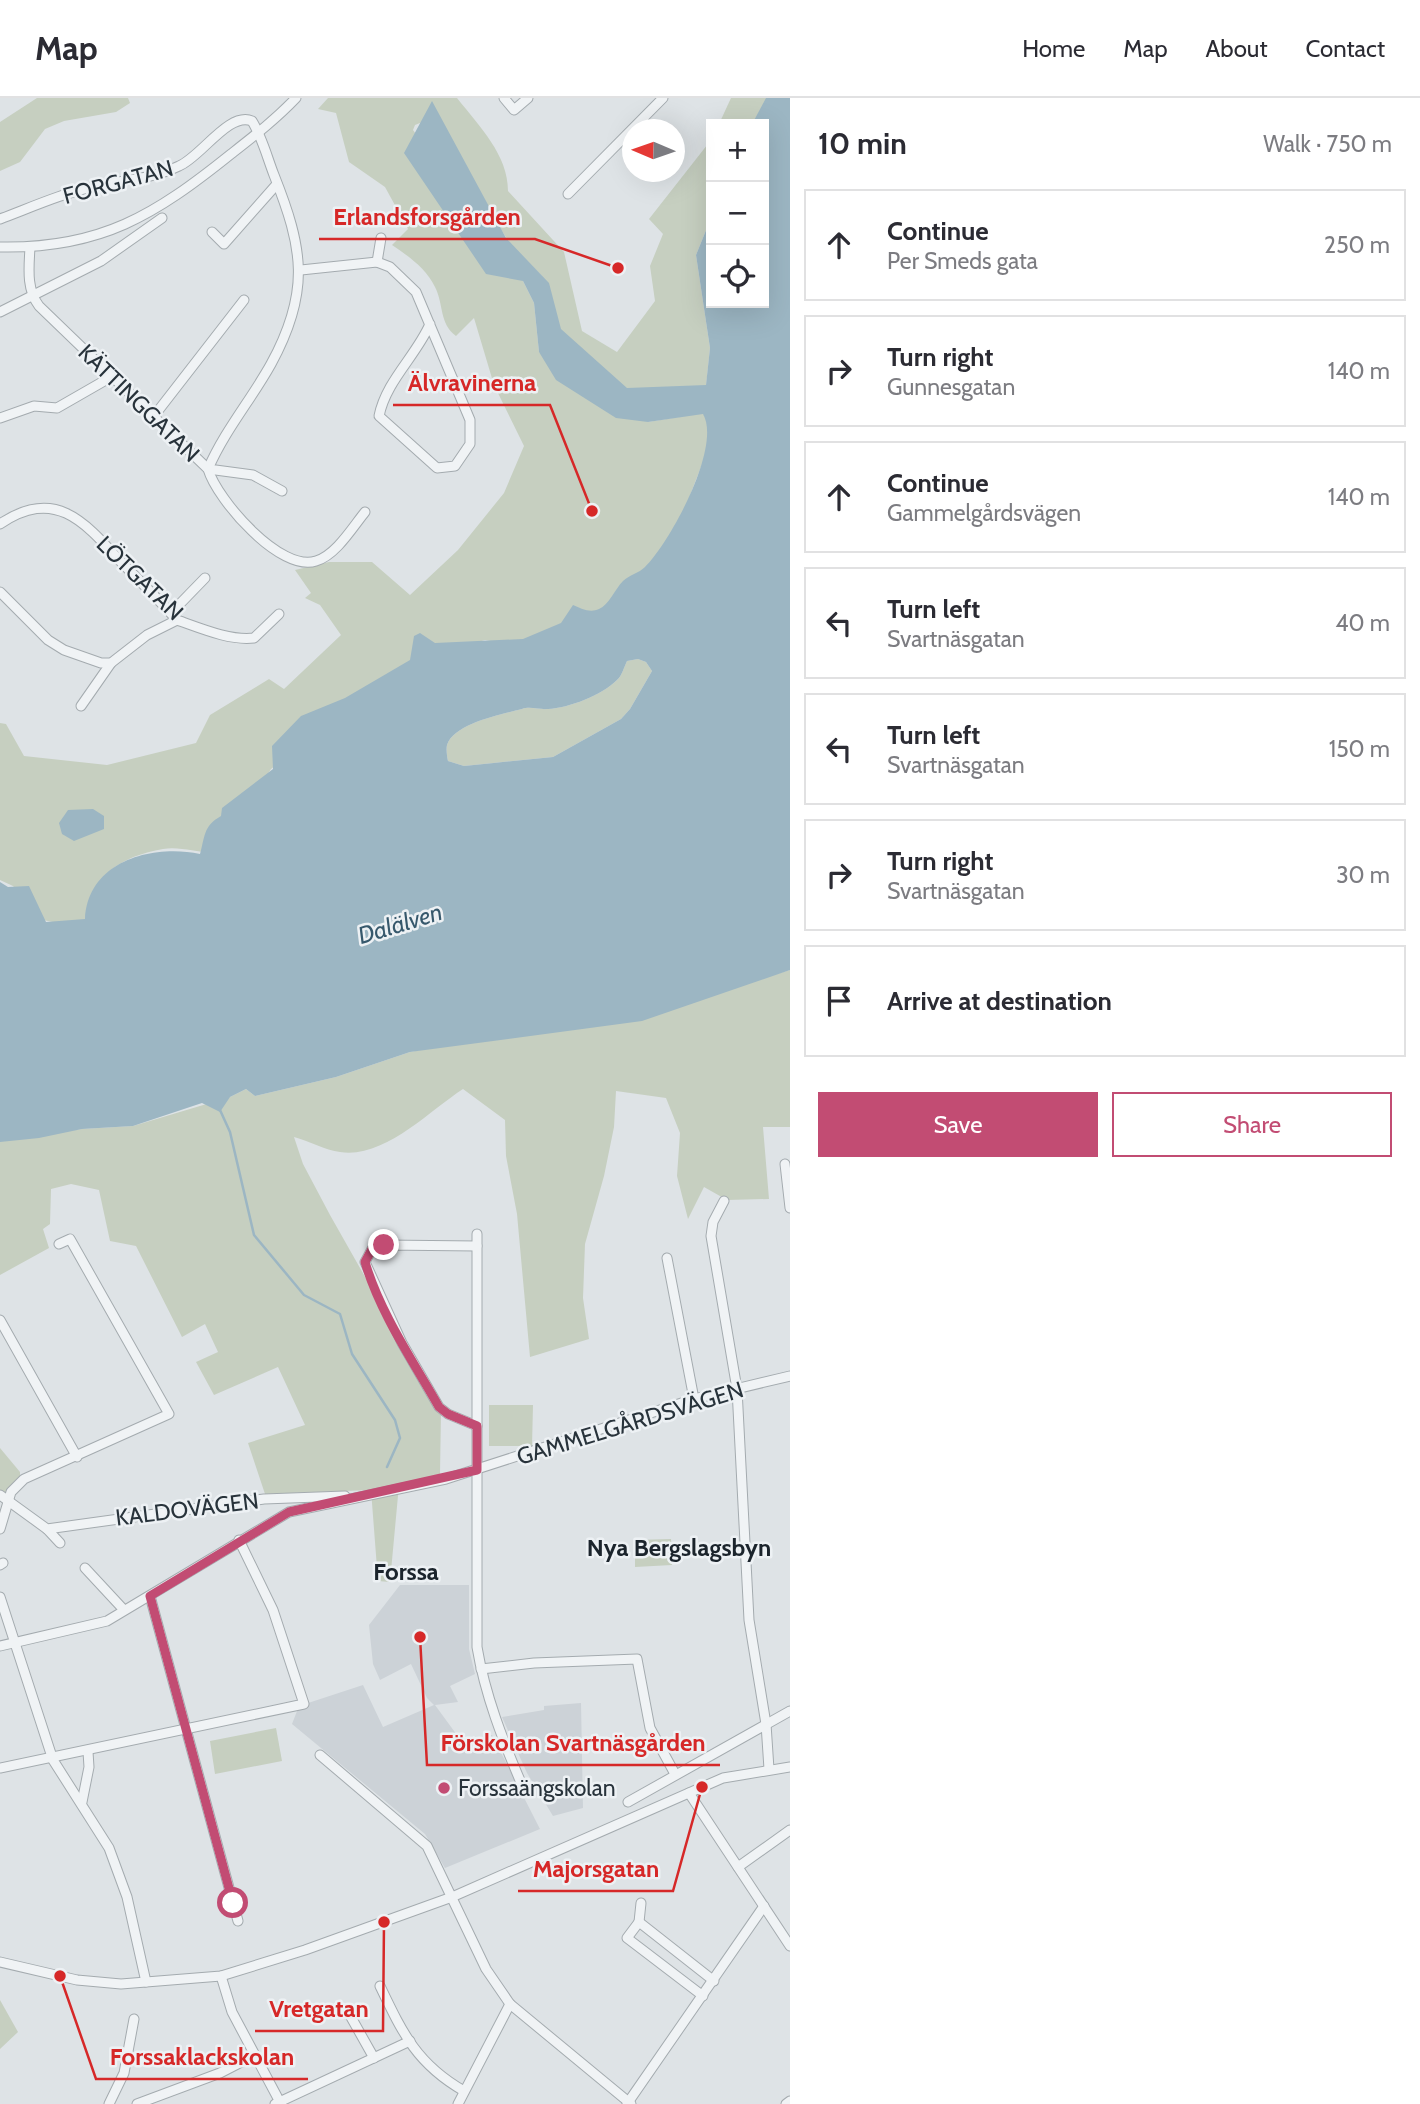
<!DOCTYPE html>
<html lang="en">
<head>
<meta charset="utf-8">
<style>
	:root { --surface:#fff; --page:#f7f7f7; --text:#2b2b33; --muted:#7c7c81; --line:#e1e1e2; --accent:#c24c73 }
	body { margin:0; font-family:Cabin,sans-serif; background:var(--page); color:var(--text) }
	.controls { position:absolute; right:21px; top:21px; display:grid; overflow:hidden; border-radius:0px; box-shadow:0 7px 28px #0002 }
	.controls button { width:63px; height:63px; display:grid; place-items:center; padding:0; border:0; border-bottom:2px solid var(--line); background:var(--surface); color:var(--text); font:35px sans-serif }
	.compass { position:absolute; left:622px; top:21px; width:63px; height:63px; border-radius:50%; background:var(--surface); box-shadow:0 7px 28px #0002; rotate:272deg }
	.stop { position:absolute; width:21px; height:21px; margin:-16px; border:5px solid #c24c73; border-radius:50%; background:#fff }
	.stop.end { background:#c24c73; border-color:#fff; box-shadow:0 2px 7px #0008 }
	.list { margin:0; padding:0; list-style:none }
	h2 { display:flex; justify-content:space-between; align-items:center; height:91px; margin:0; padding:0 28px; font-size:30px }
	h2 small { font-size:23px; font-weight:400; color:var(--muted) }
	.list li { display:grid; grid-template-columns:46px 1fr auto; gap:21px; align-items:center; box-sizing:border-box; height:112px; margin:0 14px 14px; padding:0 14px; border:2px solid var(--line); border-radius:0px }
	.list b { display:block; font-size:26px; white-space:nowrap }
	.list p { margin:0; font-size:23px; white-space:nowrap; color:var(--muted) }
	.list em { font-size:23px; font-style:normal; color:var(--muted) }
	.actions { display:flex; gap:14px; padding:21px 28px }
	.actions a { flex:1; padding:16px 0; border:2px solid var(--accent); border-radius:0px; text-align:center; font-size:24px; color:var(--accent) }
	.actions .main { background:var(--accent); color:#fff }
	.icon { flex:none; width:38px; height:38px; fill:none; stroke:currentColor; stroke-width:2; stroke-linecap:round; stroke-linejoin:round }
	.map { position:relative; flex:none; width:790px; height:2006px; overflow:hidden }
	header { display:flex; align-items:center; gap:42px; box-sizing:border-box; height:98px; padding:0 35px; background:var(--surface); border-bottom:2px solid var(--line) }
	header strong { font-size:33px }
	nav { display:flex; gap:38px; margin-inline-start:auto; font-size:24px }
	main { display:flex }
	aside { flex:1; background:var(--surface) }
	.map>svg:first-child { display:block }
</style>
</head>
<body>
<header>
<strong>Map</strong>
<nav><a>Home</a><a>Map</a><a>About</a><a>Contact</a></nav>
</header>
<main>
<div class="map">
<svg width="790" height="2006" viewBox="0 0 790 2006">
	<rect width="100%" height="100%" fill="#dee3e6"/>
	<g fill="#ccd2d7">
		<path d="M400,1487H469V1551L475,1576L450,1588L458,1604L435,1607L465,1648L492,1637L540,1731L445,1770L425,1736L292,1626L299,1608L363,1587L383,1629L434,1607L427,1600L411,1566L380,1582L373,1566L369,1527Z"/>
		<path d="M581,1605L583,1710L553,1718L527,1675L502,1619L544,1612V1608Z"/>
	</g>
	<g fill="#c6cfc0">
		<path d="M37,0H128L130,5L116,14L64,23L45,31L20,64L0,73V24Z"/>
		<path d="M328,0H457C480,29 508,57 508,93L564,154L582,233L617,254L655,203L650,168L663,136L649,121L711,42V120L696,157L710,250L706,288L641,300L560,249L542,178L511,147L430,21L415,27L413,32L523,183L534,205L539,254L648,324L703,315L709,327L706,356L670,449L606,514L559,527L513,547L485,542L412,563L271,671L218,754C199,756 182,748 163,751C122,758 89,778 86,822L77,829L43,822L13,788L0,782V625L6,626L24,658L107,667L196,645L210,617L269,581L284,591L341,537L320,507L305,500L311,495L295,472L329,464H372L410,497L458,452L504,395L524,348L494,287L474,220L456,238C439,225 444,207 435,189C426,170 408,158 392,147L408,131L385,89L349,64L336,15L318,11Z"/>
		<path d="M731,0H767L752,26H719Z"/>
		<path d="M638,561L646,564L652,573L630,611L621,621L553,659L464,668L448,663C447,659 446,652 447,647C454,625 503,616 522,611C530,608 540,612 548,611C569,610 602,597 617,582C622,578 624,569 627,563Z"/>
		<path d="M790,872V1029H763L769,1101L727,1102L704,1089L688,1121L677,1078L680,1035L666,1000L616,993L614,1029L604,1078L585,1146L583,1200L589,1241L530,1259L517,1116L506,1058L505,1022L463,991C429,1013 384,1061 340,1054C325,1052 309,1043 294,1039L303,1066L330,1117L441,1313L440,1376L399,1387L390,1484L378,1483L371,1392L265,1396L248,1345L305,1327L278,1269L214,1297L196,1264L218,1254L205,1226L182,1239L136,1148L110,1143L99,1092L71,1086L51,1091L50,1126L43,1131L49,1150L0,1177V1042L82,1031L133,1028L230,999L246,991L255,998L336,979L410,954L728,891Z"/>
		<path d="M489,1307H533L532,1348H489Z"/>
		<path d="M0,1350L20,1374V1381L5,1395L0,1393Z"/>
		<path d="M671,1441L672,1467L635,1469V1442Z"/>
		<path d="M276,1630L282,1663L215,1676L210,1643Z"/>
		<path d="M0,1902L18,1934L0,1951Z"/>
	</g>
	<g fill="#9cb6c3" fill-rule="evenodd">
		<path d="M766,0H790V872L642,923L410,954L336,979L255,998L246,991L230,999L220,1014L202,1005L133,1028L82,1031L39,1040L0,1044V784L8,789L29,788L46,824L85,821C88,763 152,746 200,756C205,739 203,728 221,718L222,710L273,671L272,648L301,618L345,600L410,562L414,538L420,535L435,545L523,541L561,525L573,507C582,511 590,515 599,511C609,507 615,491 623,483C629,477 639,475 645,469C671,443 722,348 703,316L648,324L616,320L556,282L539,254L534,205L523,183L486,176L404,55L432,3L506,140L549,185L561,231L627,290L706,287L710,250L696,157L711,120V205H764V26H752ZM638,561L646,564L652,573L630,611L621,621L553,659L464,668L448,663C447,659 446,651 447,647C454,625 503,616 522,611C530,608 540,612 548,611C569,610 602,597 617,582C622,578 624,569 627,563Z"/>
		<path d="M93,711L104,718V731L74,743L62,736L59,725L68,712Z"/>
	</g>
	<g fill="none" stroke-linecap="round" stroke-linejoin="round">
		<path stroke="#9cb6c3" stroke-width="2.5" d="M220,1012L230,1034L254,1137L304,1197L340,1216L352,1256L395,1322L400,1340L387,1369"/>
		<g stroke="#a4abaf" stroke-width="11">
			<g id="minor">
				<path d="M504,0L514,12L528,0"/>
				<path d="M568,96L663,0"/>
				<path d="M0,121C32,109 63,95 96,88C125,82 152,81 179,68C201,59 229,13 252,23C262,39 267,59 274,77C303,150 311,193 271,266C251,302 225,332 208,371L253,377L282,393"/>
				<path d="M212,134L224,146L277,86"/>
				<path d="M0,149C101,151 155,117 231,56C254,38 276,21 296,0"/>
				<path d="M30,149C29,169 26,191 39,208L208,371C217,402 281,475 316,463C336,457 352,430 365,414"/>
				<path d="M377,164L381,140"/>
				<path d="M301,172L377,164L390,169L416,194L470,322V346L455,368L437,370L379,318C386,283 416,258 430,226"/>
				<path d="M0,214L101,163L162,120"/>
				<path d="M154,318L244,202"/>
				<path d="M0,320L34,308L57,310L111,279"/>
				<path d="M0,426C55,389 84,423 121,464C140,483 159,502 177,522C200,530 230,543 254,540L279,516"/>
				<path d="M0,494L48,542L64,552L101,565H111L147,537L177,522"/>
				<path d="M171,515L205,480"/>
				<path d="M81,608L111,565"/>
				<path d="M785,1066L790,1110"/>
				<path d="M724,1103L713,1124L711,1138L737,1291L749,1522L766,1626L769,1671"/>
				<path d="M477,1136V1549C485,1597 503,1643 522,1687"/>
				<path d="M667,1160L694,1301"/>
				<path d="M0,1222L77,1359"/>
				<path d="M477,1328L448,1316L439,1309L402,1245L365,1164L372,1151L384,1147L477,1148"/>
				<path d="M0,1397L47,1431L264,1401L345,1398"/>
				<path d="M0,1431L11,1394L24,1381L169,1316L70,1141L59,1146"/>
				<path d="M47,1431L60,1445"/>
				<path d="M0,1467L3,1465"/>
				<path d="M85,1470L124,1512"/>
				<path d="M150,1498L238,1823"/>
				<path d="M0,1499L53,1662L109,1750L127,1799L146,1884"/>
				<path d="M0,1548L107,1523L289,1414L446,1381L694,1301L790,1278"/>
				<path d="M481,1571L534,1565L637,1561L650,1630L675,1676"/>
				<path d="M320,1657L427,1748L486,1871L510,1906L631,2006"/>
				<path d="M0,1670L304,1606L273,1512L239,1442"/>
				<path d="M689,1695L790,1848"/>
				<path d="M82,1704L89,1669L88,1654"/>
				<path d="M628,1704L790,1613"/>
				<path d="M738,1769L790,1732"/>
				<path d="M639,1824L641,1805"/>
				<path d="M0,1864L77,1882L121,1886L221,1878L305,1852L452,1799L723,1680L790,1669"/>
				<path d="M221,1878L232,1914L281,2006"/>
				<path d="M380,1888C403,1936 417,1966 464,1993"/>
				<path d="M703,1898L627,1840L639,1824L714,1883"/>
				<path d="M347,1912L374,1960"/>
				<path d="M109,2006L124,1975L134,1921"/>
				<path d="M137,2006L220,1975L255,1957"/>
				<path d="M275,2006L410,1943"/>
				<path d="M458,2006L510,1906"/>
				<path d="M627,2006L764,1808"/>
				<path d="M786,2006L790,2003"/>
			</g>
		</g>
		<use href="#minor" stroke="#f0f3f5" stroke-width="9"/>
	</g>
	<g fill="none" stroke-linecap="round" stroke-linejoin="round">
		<path stroke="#c24c73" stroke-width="9" d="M233,1805L150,1498L289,1414L477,1372V1328L448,1316L439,1309C413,1263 380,1215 365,1164L372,1151L384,1147"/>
	</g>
	<circle fill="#c24c73" stroke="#edf1f4" stroke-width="2.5" cx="444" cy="1690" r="7"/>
	<g text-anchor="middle" stroke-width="5" stroke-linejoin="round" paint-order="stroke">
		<g font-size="23" fill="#28333b" stroke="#edf1f4">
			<text transform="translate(118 84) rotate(-15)" y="8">FORGATAN</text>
			<text transform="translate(139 305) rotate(44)" y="8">KÄTTINGGATAN</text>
			<text transform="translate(140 480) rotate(44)" y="8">LÖTGATAN</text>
			<text transform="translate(630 1325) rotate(-17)" y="8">GAMMELGÅRDSVÄGEN</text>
			<text transform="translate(187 1411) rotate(-7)" y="8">KALDOVÄGEN</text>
		</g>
		<g font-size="23" fill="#28333b" stroke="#edf1f4" text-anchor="start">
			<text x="458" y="1698">Forssaängskolan</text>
		</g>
		<g font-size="24" font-style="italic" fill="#36586c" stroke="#edf1f4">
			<text transform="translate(400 826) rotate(-17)" y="8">Dalälven</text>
		</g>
		<g font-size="24" font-weight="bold" fill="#1b242c" stroke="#edf1f4">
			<text x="679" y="1458">Nya Bergslagsbyn</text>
			<text x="406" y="1482">Forssa</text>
		</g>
	</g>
	<path fill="none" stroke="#d62828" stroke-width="2.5" d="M618 170L535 141H319M592 413L550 307H393M420 1539L427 1667H720M702 1689L673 1793H518M384 1824L383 1933H255M60 1878L96 1981H308"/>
	<g fill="#d62828" stroke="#edf1f4" stroke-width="2.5">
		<circle cx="618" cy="170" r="7"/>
		<circle cx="592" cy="413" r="7"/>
		<circle cx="420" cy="1539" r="7"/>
		<circle cx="702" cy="1689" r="7"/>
		<circle cx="384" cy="1824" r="7"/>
		<circle cx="60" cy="1878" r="7"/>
	</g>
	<g font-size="24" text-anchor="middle" font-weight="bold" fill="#d62828" stroke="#edf1f4" stroke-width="5" stroke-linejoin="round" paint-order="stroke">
		<text x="427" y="127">Erlandsforsgården</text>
		<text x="472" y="293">Älvravinerna</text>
		<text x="573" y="1653">Förskolan Svartnäsgården</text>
		<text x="596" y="1779">Majorsgatan</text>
		<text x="319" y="1919">Vretgatan</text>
		<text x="202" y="1967">Forssaklackskolan</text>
	</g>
</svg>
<div class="controls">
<button>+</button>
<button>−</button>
<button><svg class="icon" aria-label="locate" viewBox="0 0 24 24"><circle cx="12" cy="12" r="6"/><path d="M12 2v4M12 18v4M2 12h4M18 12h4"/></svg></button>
</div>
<svg class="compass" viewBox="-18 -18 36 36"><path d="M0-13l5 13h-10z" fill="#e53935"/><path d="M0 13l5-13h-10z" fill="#7c7c81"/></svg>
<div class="stop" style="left:233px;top:1805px"></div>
<div class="stop end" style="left:384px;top:1147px"></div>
</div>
<aside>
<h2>10 min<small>Walk · 750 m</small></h2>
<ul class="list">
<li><svg class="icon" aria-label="ahead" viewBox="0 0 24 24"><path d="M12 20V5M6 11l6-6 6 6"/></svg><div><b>Continue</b><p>Per Smeds gata</p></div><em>250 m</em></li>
<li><svg class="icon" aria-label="right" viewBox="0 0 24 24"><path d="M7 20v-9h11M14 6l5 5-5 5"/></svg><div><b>Turn right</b><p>Gunnesgatan</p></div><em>140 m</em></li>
<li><svg class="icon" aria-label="ahead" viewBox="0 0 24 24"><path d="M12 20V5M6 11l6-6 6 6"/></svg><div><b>Continue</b><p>Gammelgårdsvägen</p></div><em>140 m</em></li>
<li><svg class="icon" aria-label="left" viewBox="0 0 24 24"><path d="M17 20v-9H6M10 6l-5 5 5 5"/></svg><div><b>Turn left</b><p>Svartnäsgatan</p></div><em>40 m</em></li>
<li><svg class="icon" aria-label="left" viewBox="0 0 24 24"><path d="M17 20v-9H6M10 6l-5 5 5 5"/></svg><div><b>Turn left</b><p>Svartnäsgatan</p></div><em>150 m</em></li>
<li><svg class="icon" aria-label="right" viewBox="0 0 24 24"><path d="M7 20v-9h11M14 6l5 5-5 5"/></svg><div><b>Turn right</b><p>Svartnäsgatan</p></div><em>30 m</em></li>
<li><svg class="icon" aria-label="arrive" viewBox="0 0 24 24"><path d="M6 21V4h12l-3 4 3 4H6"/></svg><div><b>Arrive at destination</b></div></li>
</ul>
<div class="actions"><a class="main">Save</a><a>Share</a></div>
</aside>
</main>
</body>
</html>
